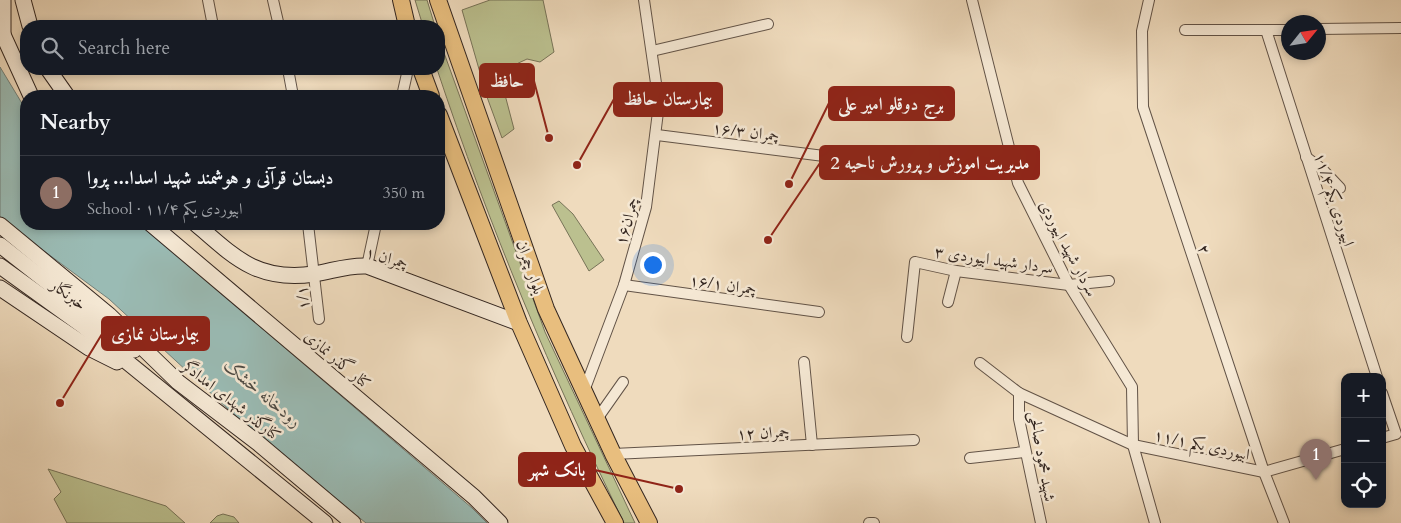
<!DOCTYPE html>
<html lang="en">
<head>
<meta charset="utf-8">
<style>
	:root { --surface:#171b24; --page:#20242c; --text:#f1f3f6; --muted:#9ea1a6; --line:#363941; --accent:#ea580c }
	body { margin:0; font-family:Cardo,Amiri,serif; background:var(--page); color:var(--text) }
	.controls { position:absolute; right:15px; bottom:15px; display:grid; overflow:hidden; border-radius:10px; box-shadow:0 2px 8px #0003 }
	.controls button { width:45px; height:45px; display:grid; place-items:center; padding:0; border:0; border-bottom:1px solid var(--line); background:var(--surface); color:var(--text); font:25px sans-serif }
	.compass { position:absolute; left:1281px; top:15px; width:45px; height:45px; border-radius:50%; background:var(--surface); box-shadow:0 2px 8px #0003; rotate:60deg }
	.you { position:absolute; left:652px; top:264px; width:18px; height:18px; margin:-12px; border:4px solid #fff; border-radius:50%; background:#1a73e8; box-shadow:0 0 0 8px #1a73e833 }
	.badge { display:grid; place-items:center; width:32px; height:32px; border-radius:50%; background:var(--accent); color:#fff; font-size:16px; font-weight:700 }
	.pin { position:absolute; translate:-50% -41px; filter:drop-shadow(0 1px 2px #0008) }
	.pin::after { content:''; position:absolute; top:26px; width:18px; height:15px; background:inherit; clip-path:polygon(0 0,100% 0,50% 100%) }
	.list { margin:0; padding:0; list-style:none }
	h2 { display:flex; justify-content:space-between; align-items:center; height:65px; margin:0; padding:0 20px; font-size:21px }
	h2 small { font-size:16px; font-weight:400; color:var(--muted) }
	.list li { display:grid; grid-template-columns:32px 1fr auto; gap:15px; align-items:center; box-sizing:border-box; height:75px; padding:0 20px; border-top:1px solid var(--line) }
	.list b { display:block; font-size:19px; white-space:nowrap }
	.list p { margin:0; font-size:16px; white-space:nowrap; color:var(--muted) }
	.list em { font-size:16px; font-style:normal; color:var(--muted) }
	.icon { flex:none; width:28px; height:28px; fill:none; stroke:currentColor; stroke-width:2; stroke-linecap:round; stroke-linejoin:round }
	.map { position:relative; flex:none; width:1401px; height:523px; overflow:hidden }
	.search { position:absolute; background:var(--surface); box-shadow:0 2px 8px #0003; left:20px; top:20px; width:425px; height:55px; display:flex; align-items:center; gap:12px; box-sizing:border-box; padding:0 18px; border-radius:20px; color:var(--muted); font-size:19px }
	.panel { position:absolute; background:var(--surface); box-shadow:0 2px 8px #0003; left:20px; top:90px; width:425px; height:140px; border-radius:20px }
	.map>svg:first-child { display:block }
</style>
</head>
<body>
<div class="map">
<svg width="1401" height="523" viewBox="0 0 1401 523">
	<rect width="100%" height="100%" fill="#efdbbd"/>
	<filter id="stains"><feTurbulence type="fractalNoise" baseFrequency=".004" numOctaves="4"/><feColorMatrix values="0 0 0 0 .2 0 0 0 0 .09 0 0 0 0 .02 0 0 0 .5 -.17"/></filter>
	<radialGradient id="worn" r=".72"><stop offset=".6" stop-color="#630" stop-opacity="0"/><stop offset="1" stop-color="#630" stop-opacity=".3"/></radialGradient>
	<g fill="#bbc08f" stroke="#777358">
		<path d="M415,0H427L435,26H423Z"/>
		<path d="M490,0H543L554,52L540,62L527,59L508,68L515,84L504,91L514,129L502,138L487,97L462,10Z"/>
		<path d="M439,39L545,332L635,523H624C551,374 489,226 437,69H439Z"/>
		<path d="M559,201L573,214L604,260L589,271L552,205Z"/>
		<path d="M48,469L166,506L185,523H67L54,499L61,492Z"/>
		<path d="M223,514L234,517L239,523H210L217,516Z"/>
	</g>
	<path fill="#9abbb4" stroke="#717f79" d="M0,67L26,110V224H140L472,508L487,523H366L255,434L109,299L2,220L0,216Z"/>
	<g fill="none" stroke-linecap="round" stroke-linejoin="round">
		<g stroke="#625347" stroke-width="12">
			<g id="street">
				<path d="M208,0L213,26"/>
				<path d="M273,0L279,26"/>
				<path d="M972,0L1018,183L1069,285L1132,387L1133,445L1155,523"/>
				<path d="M1149,0L1142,31L1143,107L1264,472L1284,523"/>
				<path d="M1318,29L1401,28"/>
				<path d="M1185,30H1288"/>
				<path d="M1266,30L1377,377"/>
				<path d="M652,51L768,24"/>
				<path d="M288,69L293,96"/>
				<path d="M402,96L408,69"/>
				<path d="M657,135L832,157"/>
				<path d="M1306,157L1322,169L1340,188"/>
				<path d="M308,224L319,319"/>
				<path d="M367,266L376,224"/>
				<path d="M624,285L819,312"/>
				<path d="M948,302L956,271"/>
				<path d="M907,337L915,262L956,271L1069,285L1109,281"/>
				<path d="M804,362L812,445"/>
				<path d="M980,363L1019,393"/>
				<path d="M584,391L624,285L646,207L659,104L644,0"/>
				<path d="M1382,393L1396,434L1382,438"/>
				<path d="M597,419L623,382"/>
				<path d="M613,454L914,440"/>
				<path d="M970,458L1024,452"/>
				<path d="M869,523H874"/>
				<path d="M1041,523L1019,419V393L1133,445L1264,472L1345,449"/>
			</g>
		</g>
		<g stroke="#332620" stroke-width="17">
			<g id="secondary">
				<path d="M3,0V35"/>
				<path d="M23,0L30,26"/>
				<path d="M0,28L31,96"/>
				<path d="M48,69L67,96"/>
				<path d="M151,224L474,497L500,523"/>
				<path d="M196,224C235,258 258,282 314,274C333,271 347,265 367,266L519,323"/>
				<path d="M0,225L109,315L178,382L258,443L353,523"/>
				<path d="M0,245L134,350"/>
				<path d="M0,266L83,326L325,523"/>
				<path d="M0,288L89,348L117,362"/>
			</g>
		</g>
		<g stroke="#332620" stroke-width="18">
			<g id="primary">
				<path d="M401,0L407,26"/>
				<path d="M438,0L546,309L613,454L649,523"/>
				<path d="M421,69L431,96"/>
				<path d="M439,115L519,323L573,446L615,523"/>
			</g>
		</g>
		<use href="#street" stroke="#f5e8d4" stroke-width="10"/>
		<use href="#secondary" stroke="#f5e8d4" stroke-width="15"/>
		<use href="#primary" stroke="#e8be7e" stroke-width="16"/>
	</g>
	<g text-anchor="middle" stroke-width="5" stroke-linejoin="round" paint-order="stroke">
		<g font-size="16" fill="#332620" stroke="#f5e8d4">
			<text transform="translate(746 131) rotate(7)" y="6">۱۶/۳ چمران</text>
			<text transform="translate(1335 199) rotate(72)" y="6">۱۱/۴ ابیوردی یکم</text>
			<text transform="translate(626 221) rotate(-75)" y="6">چمران۱۶</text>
			<text transform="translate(1069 248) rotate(62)" y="6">سردار شهید ابیوردی</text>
			<text transform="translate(1205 249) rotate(72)" y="6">۲</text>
			<text transform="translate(387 257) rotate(16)" y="6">چمران ۱</text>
			<text transform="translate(994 259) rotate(8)" y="6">۳ سردار شهید ابیوردی</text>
			<text transform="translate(531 267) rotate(71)" y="6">بلوار چمران</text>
			<text transform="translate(723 284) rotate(8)" y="6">۱۶/۱ چمران</text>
			<text transform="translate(69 294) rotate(36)" y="6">خبرنگار</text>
			<text transform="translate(302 298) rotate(-96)" y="6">۱/۱</text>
			<text transform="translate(338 359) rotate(40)" y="6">کنار گذر نمازی</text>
			<text transform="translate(232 400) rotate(38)" y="6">کنارگذر شهدای امدادگر</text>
			<text transform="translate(763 432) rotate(-3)" y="6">۱۲ چمران</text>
			<text transform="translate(1202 444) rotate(12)" y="6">۱۱/۱ ابیوردی یکم</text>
			<text transform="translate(1043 456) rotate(80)" y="6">شهید محمود صالحی</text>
		</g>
		<g font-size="18" font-style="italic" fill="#4d4b45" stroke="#f5e8d4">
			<text transform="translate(263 393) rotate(40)" y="6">رودخانه خشک</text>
		</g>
	</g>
	<path fill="none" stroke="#8f2418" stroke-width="2" d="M549 138L534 81M577 165L614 99M789 184L829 103M768 240L820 163M60 403L102 334M679 489L595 470"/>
	<g fill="#8f2418" stroke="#f5e8d4" stroke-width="2">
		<circle cx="549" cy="138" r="5"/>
		<circle cx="577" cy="165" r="5"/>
		<circle cx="789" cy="184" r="5"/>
		<circle cx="768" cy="240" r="5"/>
		<circle cx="60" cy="403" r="5"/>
		<circle cx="679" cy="489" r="5"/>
	</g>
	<g fill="#8f2418" stroke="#8f2418" stroke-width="2">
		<rect x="480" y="64" width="54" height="33" rx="5"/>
		<rect x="614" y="83" width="108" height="33" rx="5"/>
		<rect x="829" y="87" width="125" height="33" rx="5"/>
		<rect x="820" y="146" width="219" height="33" rx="5"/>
		<rect x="102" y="317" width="107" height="33" rx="5"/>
		<rect x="519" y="453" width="76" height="33" rx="5"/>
	</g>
	<g font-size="18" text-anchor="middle" font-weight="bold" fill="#fff">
		<text x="507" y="87">حافظ</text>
		<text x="668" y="105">بیمارستان حافظ</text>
		<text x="891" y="110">برج دوقلو امیر علی</text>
		<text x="930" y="169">مدیریت اموزش و پرورش ناحیه 2</text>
		<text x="155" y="340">بیمارستان نمازی</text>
		<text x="557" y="476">بانک شهر</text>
	</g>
	<rect width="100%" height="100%" filter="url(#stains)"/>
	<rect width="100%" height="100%" fill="url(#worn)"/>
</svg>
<div class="controls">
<button>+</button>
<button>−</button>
<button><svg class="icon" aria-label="locate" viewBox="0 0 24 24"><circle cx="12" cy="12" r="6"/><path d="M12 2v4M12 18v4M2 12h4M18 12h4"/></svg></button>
</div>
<svg class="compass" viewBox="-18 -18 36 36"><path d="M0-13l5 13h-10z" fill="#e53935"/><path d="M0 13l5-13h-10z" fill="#9ea1a6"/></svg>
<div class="you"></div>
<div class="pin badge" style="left:1316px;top:480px;background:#8d6e63">1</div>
<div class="search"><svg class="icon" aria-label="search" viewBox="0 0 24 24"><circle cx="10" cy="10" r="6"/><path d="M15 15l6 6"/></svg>Search here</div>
<section class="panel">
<h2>Nearby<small></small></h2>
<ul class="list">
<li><span class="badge" style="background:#8d6e63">1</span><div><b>دبستان قرآنی و هوشمند شهید اسدا... پروا</b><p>School · ۱۱/۴ ابیوردی یکم</p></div><em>350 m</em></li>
</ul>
</section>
</div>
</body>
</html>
